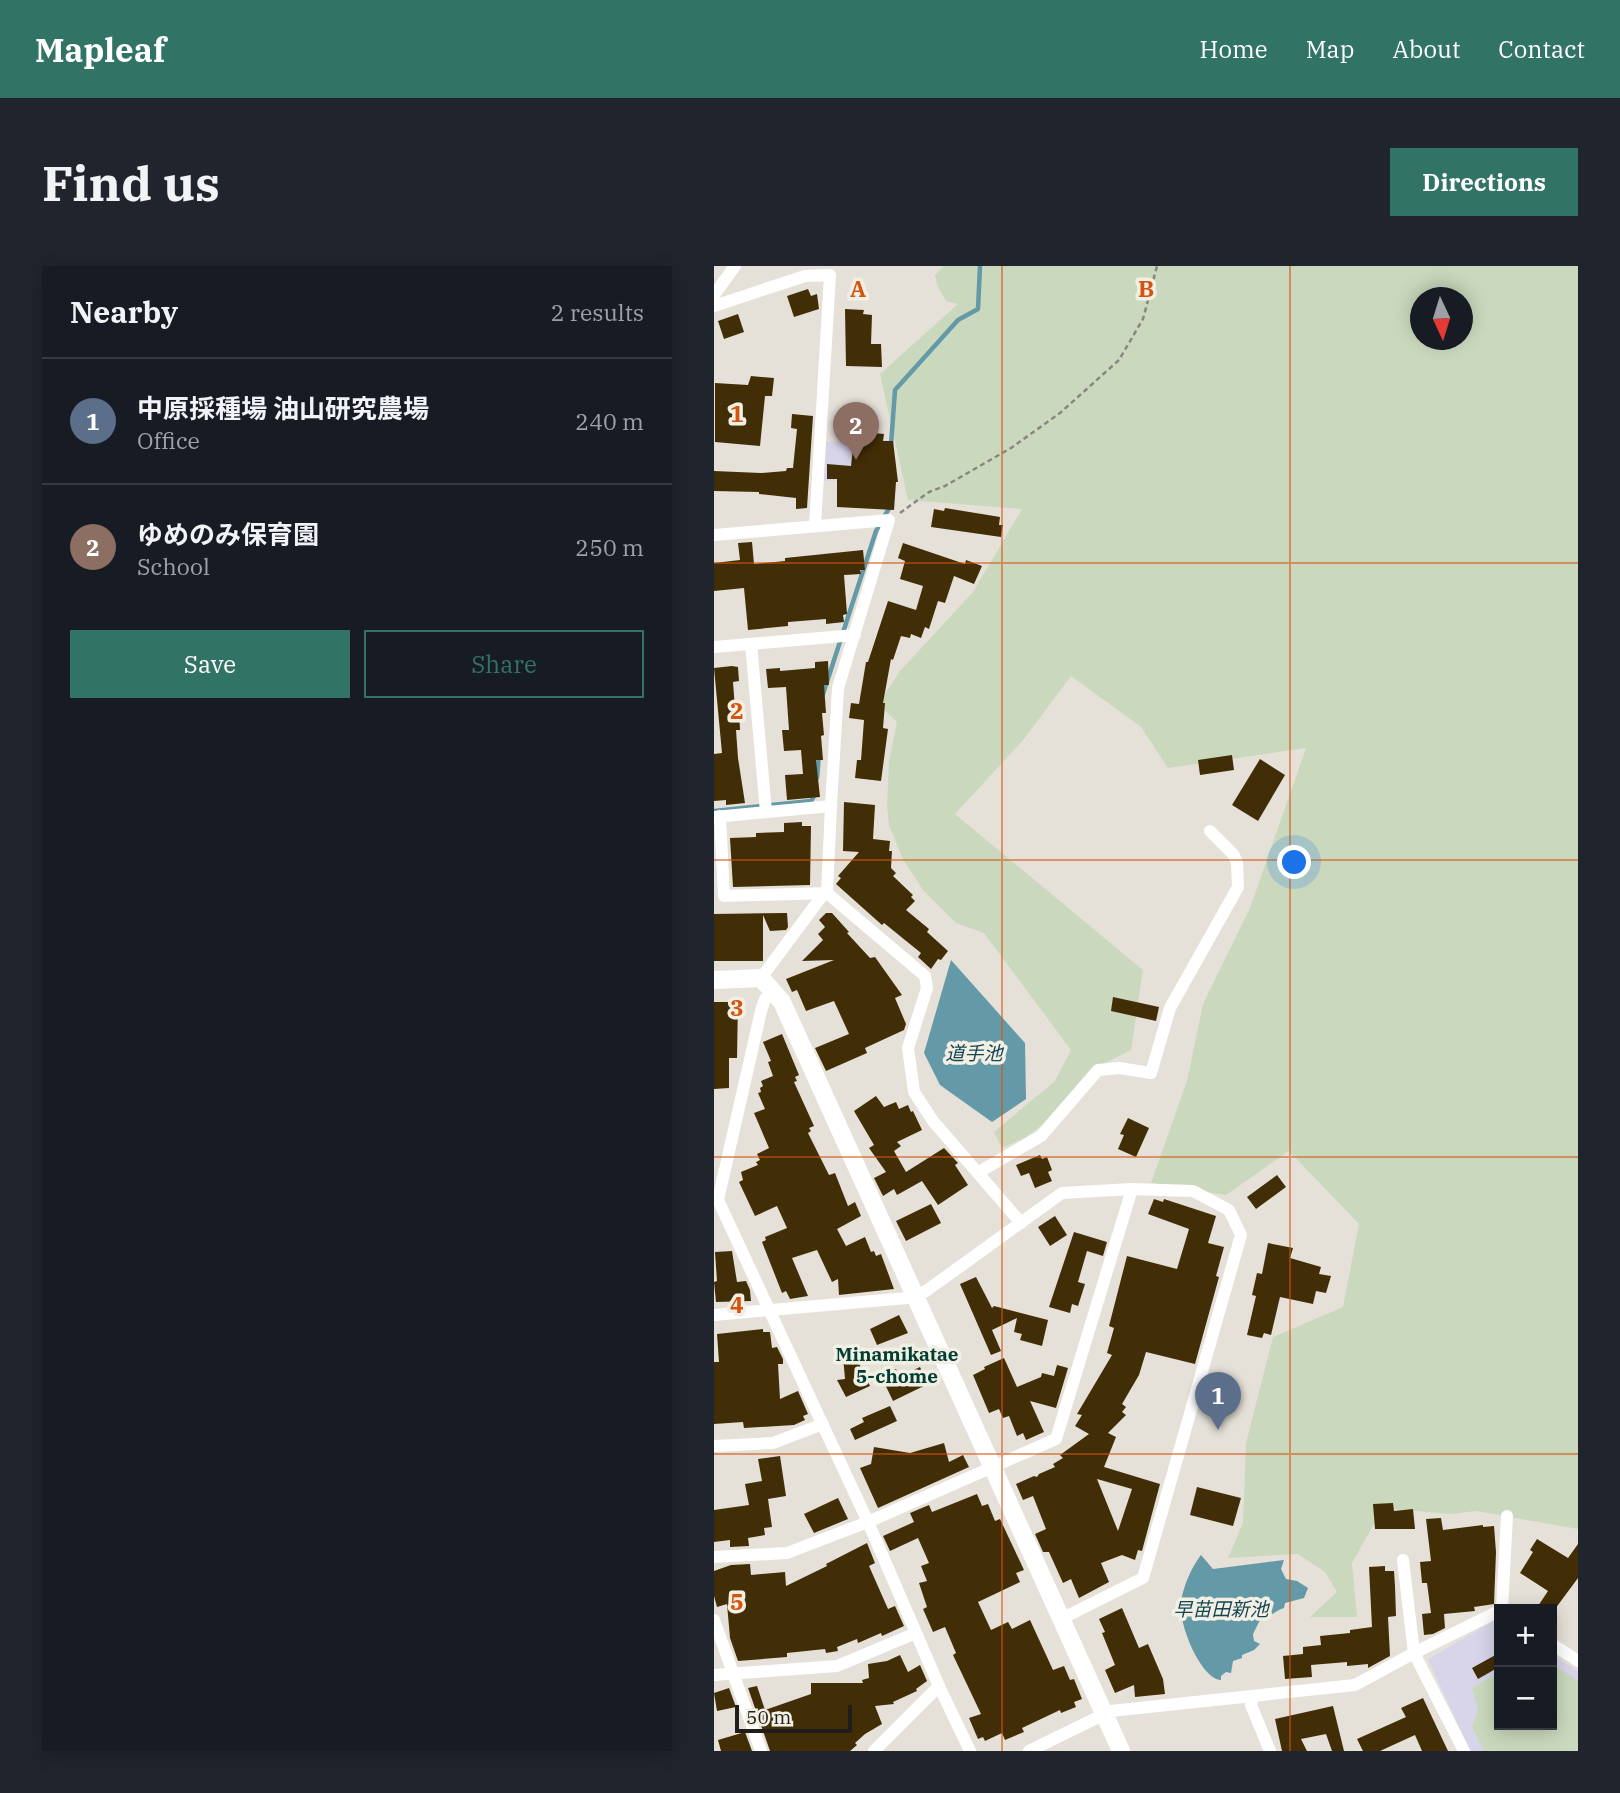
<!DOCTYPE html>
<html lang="en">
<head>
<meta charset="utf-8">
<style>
	:root { --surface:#171b24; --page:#20242c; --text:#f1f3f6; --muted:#9ea1a6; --line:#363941; --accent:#317365 }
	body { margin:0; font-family:"IBM Plex Serif","Noto Sans JP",serif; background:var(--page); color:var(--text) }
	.controls { position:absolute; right:21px; bottom:21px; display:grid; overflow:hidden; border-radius:0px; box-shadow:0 4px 18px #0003 }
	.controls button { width:63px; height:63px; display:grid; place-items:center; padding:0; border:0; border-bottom:2px solid var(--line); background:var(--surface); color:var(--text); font:35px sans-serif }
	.compass { position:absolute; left:696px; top:21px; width:63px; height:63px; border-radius:50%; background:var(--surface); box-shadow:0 4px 18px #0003; rotate:176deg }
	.scale { position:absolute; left:21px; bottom:18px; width:117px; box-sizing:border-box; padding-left:7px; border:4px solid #201e1b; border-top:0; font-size:19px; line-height:24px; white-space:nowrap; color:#201e1b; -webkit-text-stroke:5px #f2efe5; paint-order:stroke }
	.you { position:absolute; left:581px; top:597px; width:24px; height:24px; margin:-18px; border:5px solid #fff; border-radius:50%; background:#1a73e8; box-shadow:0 0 0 10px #1a73e833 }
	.badge { display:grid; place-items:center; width:46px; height:46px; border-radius:50%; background:var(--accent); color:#fff; font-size:23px; font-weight:700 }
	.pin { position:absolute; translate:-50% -58px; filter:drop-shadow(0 2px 4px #0008) }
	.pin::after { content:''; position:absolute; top:37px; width:24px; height:21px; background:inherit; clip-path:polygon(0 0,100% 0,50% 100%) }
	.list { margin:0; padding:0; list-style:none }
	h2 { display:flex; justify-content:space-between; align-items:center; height:91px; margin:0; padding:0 28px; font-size:30px }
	h2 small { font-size:23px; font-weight:400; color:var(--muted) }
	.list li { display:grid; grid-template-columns:46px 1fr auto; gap:21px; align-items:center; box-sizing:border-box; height:126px; padding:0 28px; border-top:2px solid var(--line) }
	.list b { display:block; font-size:26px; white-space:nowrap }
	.list p { margin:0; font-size:23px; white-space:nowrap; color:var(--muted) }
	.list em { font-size:23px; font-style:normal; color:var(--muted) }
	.actions { display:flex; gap:14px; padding:21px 28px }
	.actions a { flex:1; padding:16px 0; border:2px solid var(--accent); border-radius:0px; text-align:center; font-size:24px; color:var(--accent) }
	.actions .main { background:var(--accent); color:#fff }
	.map { position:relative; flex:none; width:864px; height:1485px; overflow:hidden; border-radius:0px }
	header { display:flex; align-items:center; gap:42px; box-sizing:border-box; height:98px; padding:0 35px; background:var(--accent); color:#fff }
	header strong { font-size:33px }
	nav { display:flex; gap:38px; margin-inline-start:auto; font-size:24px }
	.intro { display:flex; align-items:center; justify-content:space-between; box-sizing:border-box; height:168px; padding:0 42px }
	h1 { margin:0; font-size:49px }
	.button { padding:18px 32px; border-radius:0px; background:var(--accent); color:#fff; font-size:24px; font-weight:700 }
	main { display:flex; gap:42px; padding:0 42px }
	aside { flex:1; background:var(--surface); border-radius:0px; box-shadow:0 4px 18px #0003 }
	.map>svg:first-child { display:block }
</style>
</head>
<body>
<header>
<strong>Mapleaf</strong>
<nav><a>Home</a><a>Map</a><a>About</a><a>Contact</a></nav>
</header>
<div class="intro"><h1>Find us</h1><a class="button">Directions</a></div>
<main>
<aside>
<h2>Nearby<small>2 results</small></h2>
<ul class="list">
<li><span class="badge" style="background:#5c6f8a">1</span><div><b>中原採種場 油山研究農場</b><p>Office</p></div><em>240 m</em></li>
<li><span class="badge" style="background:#8d6e63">2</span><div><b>ゆめのみ保育園</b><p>School</p></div><em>250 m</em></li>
</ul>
<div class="actions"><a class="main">Save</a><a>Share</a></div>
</aside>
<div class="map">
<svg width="864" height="1485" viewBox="0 0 864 1485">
	<rect width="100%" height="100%" fill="#e5e1d8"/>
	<g fill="#d8d5eb">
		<path d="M175,174L177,213L106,215L109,176Z"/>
		<path d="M785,1352V1459H838V1388L864,1406V1485H756L714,1393Z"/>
	</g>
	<g fill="#cad9bd" fill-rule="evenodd">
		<path d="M230,0H864V1263L762,1245L737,1248L669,1242L638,1297L643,1351H596L623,1326L611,1306L584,1288L514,1292L529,1257L532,1177L559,1071L629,1041L645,958L575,885L512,929L437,917L473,815L489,738L536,642L592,482L454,502L427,461L357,410L310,473L241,548L429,704L417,784L377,804L328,859L312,871L288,882L280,866L341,815L357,784L270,667L242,657L209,624L189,593L175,559L173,540L175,495L183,456L168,442L169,431L186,405L259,326L308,243L194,234L166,108L244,38L232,35L223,19L221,9ZM706,32H748V74H706Z"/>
		<path d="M838,1397L864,1415V1485H769L758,1460L764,1444L758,1422L785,1406V1459H838Z"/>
	</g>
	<g fill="#6499a7">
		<path d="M237,694L311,777L312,833L278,856L226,819L210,787Z"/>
		<path d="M487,1289L499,1303L570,1294L567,1303L572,1313L583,1315L594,1322L590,1332L571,1337L570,1342C560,1345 556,1352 546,1354L539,1368L540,1375L546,1378L540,1384L528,1389V1392L519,1395L517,1407L512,1406L507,1410V1414C486,1413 463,1354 467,1335C470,1319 477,1302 487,1289Z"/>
	</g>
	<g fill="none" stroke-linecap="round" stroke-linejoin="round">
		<g stroke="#6499a7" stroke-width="4.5">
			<path d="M177,179L181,124L244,54L264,43L266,0"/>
			<path d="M109,428L162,265L177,239"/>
			<path d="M103,512L105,489"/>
			<path d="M0,545L97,535L102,527"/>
		</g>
	</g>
	<g fill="#422e06" fill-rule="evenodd">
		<path d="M94,23L97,30L103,28L105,43L80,51L73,30Z"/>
		<path d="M131,43L150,44L149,48L158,49L157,78H167L168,101L132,100Z"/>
		<path d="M24,48L30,66L10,73L4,55Z"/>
		<path d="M37,110L60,112L58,130H51L46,180L1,176V117L34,119Z"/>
		<path d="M78,148L99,150L93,242L82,243V232L45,228V226L0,225V205L47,207L72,205L73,202H79L83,163L77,162Z"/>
		<path d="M134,151L160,153L159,167L170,168L169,175H179L184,216H182L180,244L123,241V213H113V198L137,200L140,172L131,171Z"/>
		<path d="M231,242L286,251L285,259H289L287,271L217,261L220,243L230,245Z"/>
		<path d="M38,276L40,298L71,295V292L149,284L151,304H146L147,308L130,309L133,348L129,349L130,356L112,358V353L74,356V360L34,364L30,322L0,325V297L26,294L24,277Z"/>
		<path d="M189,277L251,298L252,294L268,300L260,318L240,310L231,337L224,335L215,363L211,361L207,372L197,368L196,372L187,370L179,394L177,393L169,437H171L169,462L174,463L167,515L141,512L143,494H147L150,454L135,452L137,437L145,438L152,396H154L174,335L202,344L209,320L186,313L191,295L184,292Z"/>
		<path d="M114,395L115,419H110L112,447H108L110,469L107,470L109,494H102L106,531L73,534L71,509L89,508L87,484L70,485L68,464H75L72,421L54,422L52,403L66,402V405L101,402V396Z"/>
		<path d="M18,400L24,401L25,415L19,416L21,443H25L26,464H22L24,492L31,537L12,539V534L0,535V488L8,487L0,402Z"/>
		<path d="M518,489L520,504L486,509L484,494Z"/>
		<path d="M546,493L571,509L544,555L518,539Z"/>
		<path d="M130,536L161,539L159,573L176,575L175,585H178L177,602L182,607L179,610L199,629L197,631L201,635L192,644L215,663L213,666L234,685L227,694L224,693L217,703L204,691L207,687L170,657L168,659L122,618L127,612L124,610L145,586L129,585Z"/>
		<path d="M88,556V560H97L96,619L19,621L16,572L42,571V567L70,566V557Z"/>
		<path d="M73,647L74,661L72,664L56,665L49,649V695H0V648Z"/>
		<path d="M112,647H118L135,666L133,667L156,692L161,691L188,729L181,732L192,758L190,764L151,782L153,787L112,805L101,782L135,768L120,735L92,745L83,724L78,726L72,713L120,694L88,695L109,674L104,668L111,661L105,654Z"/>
		<path d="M399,731L445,741L442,755L397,745Z"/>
		<path d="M0,736H24L23,792H15V822L0,823Z"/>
		<path d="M68,768L85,809L81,811L83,815L80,816L100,860L95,862L97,865L94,867L115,909L121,907L134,940L141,936L147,950L123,963L132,980L151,971L157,986L160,985L162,990L167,988L180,1023L125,1029L124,1013L118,1016L103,984L78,992L94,1030L76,1033L72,1025L68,1027L48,976L52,974L51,971L73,962L63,940L41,950L25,916L29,914L27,906L44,899L42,896L46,894L43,888L55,882L40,847L51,843L44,827L47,826L46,822L49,820L47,815L59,810L54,796L57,795L49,776Z"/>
		<path d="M162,830L170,841L182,836L185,843L194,839L197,846L199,845L208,864L183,876L187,880L180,885L192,906L230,882L244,897L241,899L254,919L224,939L208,915L183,929L180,923L169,930L160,912L172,906L155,882L160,879L140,845Z"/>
		<path d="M414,852L435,862L422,891L404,883L410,869L406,868Z"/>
		<path d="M326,889L328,893L333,891L338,904L334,906L338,915L321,922L315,907L307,910L302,899Z"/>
		<path d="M563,909L572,921L542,943L533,931Z"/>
		<path d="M440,933L449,936L450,933L502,950L494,977L510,981L502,1010L505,1011L481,1098L432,1086L425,1109L408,1138L412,1141L408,1146L412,1149L394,1167L402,1171L390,1201L446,1218L428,1285L424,1284L421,1294L408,1289L387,1297L395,1316L365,1332L357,1313L349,1317L335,1286H329L321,1268L332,1263L319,1230L309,1234L302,1218L320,1210L323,1211L325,1208L341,1201L339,1198L349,1192L346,1189L375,1168L361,1160L368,1149L363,1148L398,1089L393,1087L400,1062L395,1060L413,990L463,1003L475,963L434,948ZM383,1213L418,1223L404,1265Z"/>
		<path d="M217,938L227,957L192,975L182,955Z"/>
		<path d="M341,950L353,969L336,980L324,961Z"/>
		<path d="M360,966L393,976L389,990L373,985L364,1016L371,1018L364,1040L358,1038L356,1047L335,1041Z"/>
		<path d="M554,977L579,982L576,992L607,1001L605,1008L617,1010L612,1027L602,1025L599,1038L566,1031L557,1069L550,1067L548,1072L533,1069L542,1030L538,1029L543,1007L548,1008Z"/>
		<path d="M18,985L23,1016L32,1015L36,1024L37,1035L2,1036L0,1016L3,1015L1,986Z"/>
		<path d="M262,1011L278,1042L280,1040L334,1054L328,1080L306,1074L308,1068L300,1066L303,1052L278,1064L287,1085L277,1089L246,1018Z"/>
		<path d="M185,1049L194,1067L163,1079L156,1063Z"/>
		<path d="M49,1063V1066H56L58,1082L63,1081L69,1093V1098H64L66,1133L84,1125L94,1148L89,1150L91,1154L80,1159L30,1162L29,1156L0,1158V1096H5L3,1068Z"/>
		<path d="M139,1085L156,1120L132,1131L123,1114L131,1113L129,1090Z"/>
		<path d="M290,1092L303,1121L327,1111L328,1107L340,1110L343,1099L354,1102L342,1142L316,1135L330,1166L312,1174L309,1167L303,1170L295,1150L289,1152L285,1143L275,1147L259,1109L271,1103L270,1101Z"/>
		<path d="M206,1101L214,1118L179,1135L167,1110L182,1103L185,1111Z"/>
		<path d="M176,1140L183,1155L141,1174L136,1163L150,1156L148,1152Z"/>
		<path d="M230,1177L235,1196L249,1189L255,1201L164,1242L146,1202L157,1198L160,1181L196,1187Z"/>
		<path d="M66,1190L72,1230L54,1233L58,1261L50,1262L51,1269L34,1272L35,1280L16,1281V1274L0,1276V1244L35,1239L31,1218L48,1215L44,1193Z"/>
		<path d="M483,1221L527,1232L519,1260L476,1249Z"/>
		<path d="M263,1228L268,1240L274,1238L281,1255L286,1253L310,1304L302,1307L306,1316L264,1336L277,1364L294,1356L298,1363L316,1354L339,1404L350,1400L356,1414L360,1413L368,1433L360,1436L362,1441L347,1447L346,1444L308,1462L310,1466L291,1474L288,1467L271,1475L269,1471L264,1473L255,1452L267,1448L239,1389L242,1387L231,1361L219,1366L209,1343L213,1341L205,1317L213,1315L207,1300L215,1297L204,1272L176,1285L169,1270L200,1256L196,1247L215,1239L218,1246Z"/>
		<path d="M124,1232L134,1253L100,1267L90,1248Z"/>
		<path d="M679,1237L680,1245L699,1243L701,1263H661L659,1238Z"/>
		<path d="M727,1252L729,1264L769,1259V1261L780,1260L782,1286L780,1338L760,1341L761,1345L730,1348L731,1362L719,1368L710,1369L708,1348L717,1347L713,1317H708L706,1296L717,1295L712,1253Z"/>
		<path d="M823,1273L854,1292L864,1278V1312L841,1343H822L834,1325L806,1307L819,1286L816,1284Z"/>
		<path d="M153,1277L161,1297L155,1300L174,1343L181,1340L190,1360L168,1370L167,1367L144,1377L143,1373L123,1381L124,1385L112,1387L111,1383L73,1387V1391L24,1395L16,1372L13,1338L3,1341L0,1330V1305L17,1299L36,1298L37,1309L71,1306L72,1320L113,1300L112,1298Z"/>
		<path d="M671,1300V1305H680L681,1320L682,1350L674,1351L676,1390L654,1402V1398L633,1400V1396L597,1399L598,1411L571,1413L569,1390L589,1388V1381L607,1379L606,1370L636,1367V1364L658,1361L655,1301Z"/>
		<path d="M408,1342L425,1382L434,1378L449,1413L451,1428L421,1431L420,1419L401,1427L391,1404L401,1399L388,1367L391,1366L385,1353Z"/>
		<path d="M785,1387V1401L764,1413L758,1402Z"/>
		<path d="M186,1389L194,1406L206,1399L213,1415L202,1423L203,1425L179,1436L180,1438L161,1440L168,1458L151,1468L141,1477L143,1479L136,1485H56L34,1422L43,1420L51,1444L97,1428V1417H149L148,1414L155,1412L154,1398L173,1395Z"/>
		<path d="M15,1422L22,1441L3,1445L0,1427Z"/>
		<path d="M709,1432L734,1485H708L701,1469L666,1485H649L643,1473L692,1451L687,1442Z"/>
		<path d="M619,1440L630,1485H618L612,1468L587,1473L593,1485H568L561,1453Z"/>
		<path d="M31,1466L38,1485H7L4,1474Z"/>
	</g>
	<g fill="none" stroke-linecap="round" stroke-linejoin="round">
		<path stroke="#898680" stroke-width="2.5" stroke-dasharray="5 3.5" stroke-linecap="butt" d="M186,247L215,226L231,220L297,182L346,147L405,94L429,53L443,0"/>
		<g stroke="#fff" stroke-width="12">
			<path d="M0,29L21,0"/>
			<path d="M0,40L91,10L116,9L101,260"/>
			<path d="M0,269L175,254L124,422L117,540"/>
			<path d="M37,378L52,546"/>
			<path d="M0,381L141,369"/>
			<path d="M6,550L10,630L113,627L211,710L213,722L194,782L200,826L219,855L307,957"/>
			<path d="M0,551L117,540L113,627L108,630L47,712"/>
			<path d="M61,727L51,733L47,745L4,934L154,1256L225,1420L256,1485"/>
			<path d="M265,906L327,870L384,804L405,802L437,807L456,742L524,621L523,596L519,588L496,565"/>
			<path d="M0,1049L193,1032L212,1025L348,927L418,923L479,925L515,944L527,969L429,1312L349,1352"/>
			<path d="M0,1180L59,1177L109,1158"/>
			<path d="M0,1291L73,1287L154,1256L342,1173L418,923"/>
			<path d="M689,1294L700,1387L750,1485"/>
			<path d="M788,1343L793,1250"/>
			<path d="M0,1354L47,1485"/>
			<path d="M838,1378L864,1395"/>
			<path d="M0,1409L123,1400L202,1367"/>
			<path d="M539,1431L537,1439L556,1485"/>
			<path d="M160,1485L225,1420"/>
			<path d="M315,1485L397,1445L641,1419L700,1387L785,1345"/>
		</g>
		<path stroke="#fff" stroke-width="18" d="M0,714L47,712L68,736L407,1485"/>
	</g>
	<path fill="none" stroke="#d4530e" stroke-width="2" stroke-opacity="0.55" d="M288,0V1485M576,0V1485M0,297H864M0,594H864M0,891H864M0,1188H864"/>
	<g text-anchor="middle" stroke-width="7" stroke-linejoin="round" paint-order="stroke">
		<g font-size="19" font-style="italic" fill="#154551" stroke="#f2efe5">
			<text x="260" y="794">道手池</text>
			<text x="507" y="1350">早苗田新池</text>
		</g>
		<g font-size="19" font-weight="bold" fill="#003d32" stroke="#f2efe5">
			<text x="183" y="1095">Minamikatae<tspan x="183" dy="22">5-chome</tspan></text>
		</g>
	</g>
	<g font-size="23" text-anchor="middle" font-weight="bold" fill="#d4530e" stroke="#f2efe5" stroke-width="7" stroke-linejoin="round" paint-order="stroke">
		<text x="144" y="31">A</text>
		<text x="432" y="31">B</text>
		<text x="23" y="156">1</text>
		<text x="23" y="453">2</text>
		<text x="23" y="750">3</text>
		<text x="23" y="1047">4</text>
		<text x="23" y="1344">5</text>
	</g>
</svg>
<div class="controls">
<button>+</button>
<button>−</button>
</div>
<svg class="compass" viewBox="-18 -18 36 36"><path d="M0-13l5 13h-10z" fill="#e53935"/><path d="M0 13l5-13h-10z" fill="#9ea1a6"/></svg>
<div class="scale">50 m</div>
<div class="you"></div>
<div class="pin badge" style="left:504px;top:1164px;background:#5c6f8a">1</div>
<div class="pin badge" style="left:142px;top:194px;background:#8d6e63">2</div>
</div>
</main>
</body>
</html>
